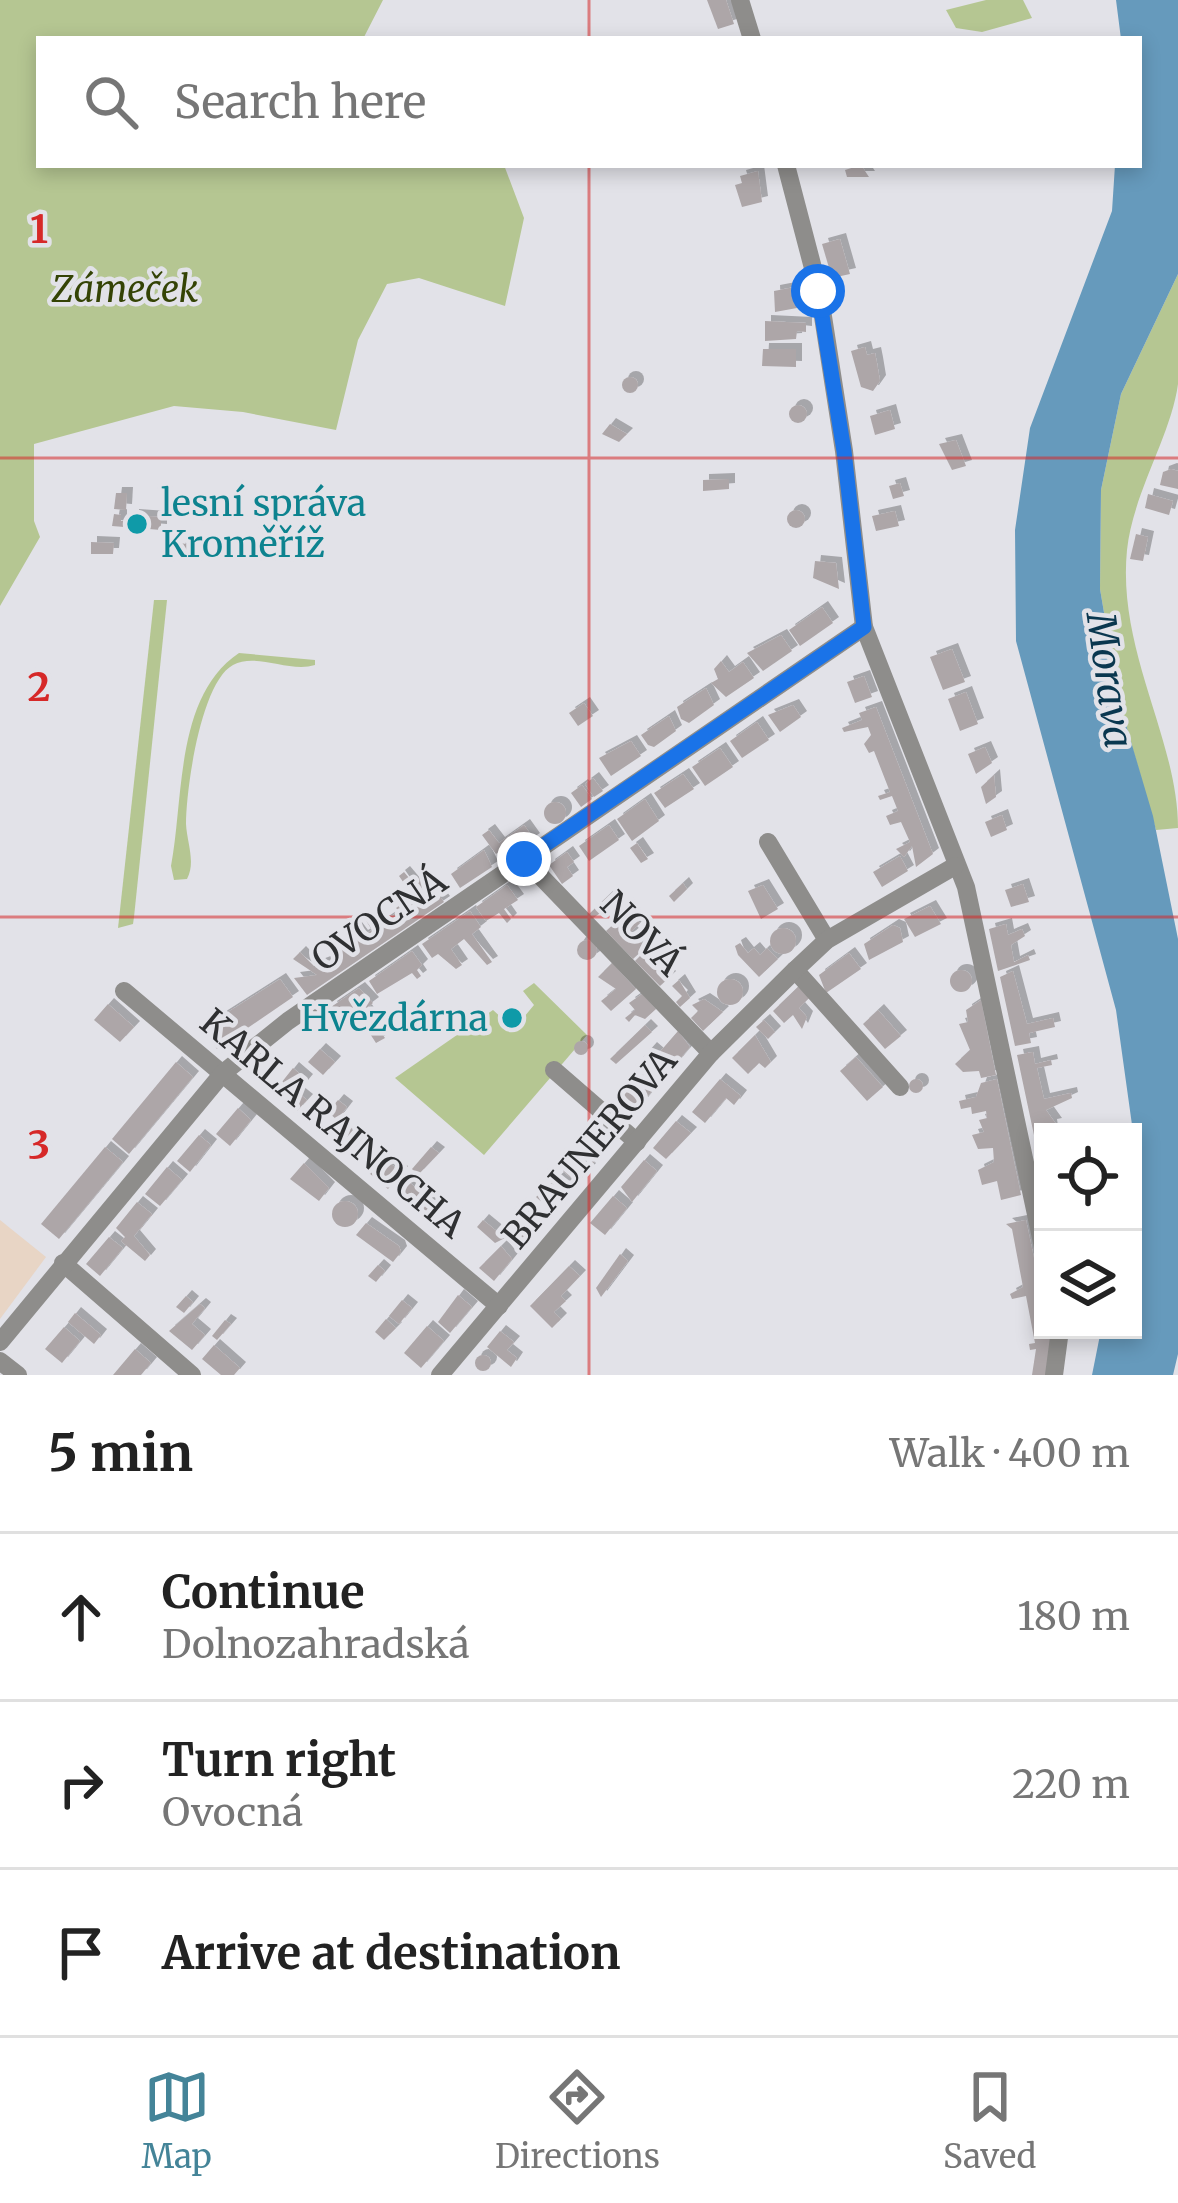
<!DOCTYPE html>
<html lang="en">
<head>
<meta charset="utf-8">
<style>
	:root { --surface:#fff; --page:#f2f2f2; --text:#222; --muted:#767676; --line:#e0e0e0; --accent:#448498 }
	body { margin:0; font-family:Merriweather,serif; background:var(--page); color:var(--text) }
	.controls { position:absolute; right:36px; bottom:36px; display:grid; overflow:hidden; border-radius:0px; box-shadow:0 6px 18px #0003 }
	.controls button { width:108px; height:108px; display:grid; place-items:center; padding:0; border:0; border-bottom:3px solid var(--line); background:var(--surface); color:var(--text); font:60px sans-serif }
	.stop { position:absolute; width:36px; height:36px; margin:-27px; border:9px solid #1a73e8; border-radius:50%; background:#fff }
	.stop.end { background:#1a73e8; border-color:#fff; box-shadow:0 3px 12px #0008 }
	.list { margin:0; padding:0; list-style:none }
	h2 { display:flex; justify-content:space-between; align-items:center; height:156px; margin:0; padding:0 48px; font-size:51px }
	h2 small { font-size:39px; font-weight:400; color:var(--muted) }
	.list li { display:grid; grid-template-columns:78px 1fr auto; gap:36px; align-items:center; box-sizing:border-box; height:168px; padding:0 48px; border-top:3px solid var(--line) }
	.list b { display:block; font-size:45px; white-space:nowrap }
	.list p { margin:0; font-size:39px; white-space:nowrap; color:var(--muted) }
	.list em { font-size:39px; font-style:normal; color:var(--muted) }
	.icon { flex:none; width:66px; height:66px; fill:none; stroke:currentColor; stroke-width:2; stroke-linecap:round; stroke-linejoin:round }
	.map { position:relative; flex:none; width:1178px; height:1375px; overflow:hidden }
	.search { position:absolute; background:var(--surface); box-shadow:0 6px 18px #0003; left:36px; right:36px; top:36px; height:132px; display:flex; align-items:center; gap:30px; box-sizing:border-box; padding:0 42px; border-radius:0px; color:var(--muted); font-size:45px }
	.sheet { height:660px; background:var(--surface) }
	nav { display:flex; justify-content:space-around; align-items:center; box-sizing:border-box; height:168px; border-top:3px solid var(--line); background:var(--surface); font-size:33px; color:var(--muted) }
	nav a { display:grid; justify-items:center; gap:6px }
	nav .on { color:var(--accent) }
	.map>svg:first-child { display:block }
</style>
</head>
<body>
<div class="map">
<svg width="1178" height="1375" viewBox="0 0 1178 1375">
	<defs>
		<filter id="shadow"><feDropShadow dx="6" dy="-6" stdDeviation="0" flood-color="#0004"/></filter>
	</defs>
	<rect width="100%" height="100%" fill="#e2e2e8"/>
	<path fill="#e8d5c5" d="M0,1220L46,1257L0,1319Z"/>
	<g fill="#b5c692">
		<path d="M0,0H383L363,39H39V165H504L524,218L505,306L419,278L387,284L358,340L336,430L243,412L174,406L34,444V521L40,537L0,606Z"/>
		<path d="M986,0H1023L1032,18L982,32L956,28L946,10Z"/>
		<path d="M1178,274C1178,309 1178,349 1178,384C1171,436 1133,493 1127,550C1117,651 1178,739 1178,828L1156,830L1119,701L1100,589L1101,490L1121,394Z"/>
		<path d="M154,600H167L134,917L133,924L118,928Z"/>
		<path d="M239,653L315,660V665C289,673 256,652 233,665C201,682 186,789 186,824C187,843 196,862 187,879L174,880L171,866C184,797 175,696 239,653Z"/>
		<path d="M534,983L587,1035L484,1155L395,1078L493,1010L514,1029L534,1005L523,991Z"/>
	</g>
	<path fill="#669abc" d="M1116,0H1178V274L1121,394L1101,490L1100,589L1119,701L1153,816L1178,939V1354L1173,1375H1092L1101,1330H1133V1132L1116,1010L1016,641L1015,530L1030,428L1112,211L1115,165H1139V39H1121Z"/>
	<g fill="#ada6a8" filter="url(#shadow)">
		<path d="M707,0H726L734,24L718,29Z"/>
		<path d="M861,165L869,177H847L845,170Z"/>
		<path d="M758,171L762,202L742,207L735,185L742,183L740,176Z"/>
		<path d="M840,239L850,274L832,278L822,244Z"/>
		<path d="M800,286L802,294L795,295L797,308L775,312L774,291Z"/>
		<path d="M765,321L806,323V332L797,331L796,339L765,341Z"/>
		<path d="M865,347L867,355L875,353L877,363L880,381L873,391L861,387L851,351Z"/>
		<path d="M763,349H796V367L762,366Z"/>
		<circle cx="630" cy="385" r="8"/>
		<circle cx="798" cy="414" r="9"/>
		<path d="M890,410L895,429L875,435L870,416Z"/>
		<path d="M610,424L627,434L619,442L602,434Z"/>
		<path d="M956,440L966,466L952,470L939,444Z"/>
		<path d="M1171,469L1178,471V489L1160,485L1163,472Z"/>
		<path d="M729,479V489L703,491V480Z"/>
		<path d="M900,483L904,496L893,499L889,486Z"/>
		<path d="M116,493H127L126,510L114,509Z"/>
		<path d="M1148,494L1173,501L1169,515L1145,508Z"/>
		<circle cx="796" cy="519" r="9"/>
		<path d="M895,511L899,526L876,531L872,516Z"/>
		<path d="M114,514L121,515V521L133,520V515L161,517V530L112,526Z"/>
		<path d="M1136,534L1148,537L1143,561L1130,559Z"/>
		<path d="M91,542L114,543L113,554H91Z"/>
		<path d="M181,543L199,547L197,555L179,551Z"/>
		<path d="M815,561L836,563L839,589L813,578Z"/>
		<path d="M822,607L833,623L800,646L789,630Z"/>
		<path d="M781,635L792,651L763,671L747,653Z"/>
		<path d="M952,649L965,682L943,690L930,657Z"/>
		<path d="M721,661L729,672L743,662L754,678L726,697L711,683L718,679L714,669Z"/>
		<path d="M864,676L872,697L855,703L847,682Z"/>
		<path d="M706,688L714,705L689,723L681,719L677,707Z"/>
		<path d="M966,692L978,724L960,731L948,699Z"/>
		<path d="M584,703L593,716L578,726L569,713Z"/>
		<path d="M793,705L801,717L780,732L768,715Z"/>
		<path d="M876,707L933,854L916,867L912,846L904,857L896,849L910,842L901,822L890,825L886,816L898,811L892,796L880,800L878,796L890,792L874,751L869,753L864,744L871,735L868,727L844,732L842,728L862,720L859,713Z"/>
		<path d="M669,716L676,731L654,747L648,745L641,735Z"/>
		<path d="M757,722L769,740L742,758L730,741Z"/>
		<path d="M631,741L641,756L611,776L599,758Z"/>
		<path d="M985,747L992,763L976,774L968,754Z"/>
		<path d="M720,748L733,767L705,786L692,767Z"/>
		<path d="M683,774L694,789L665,808L654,793Z"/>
		<path d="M994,775L996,797L986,804L981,787Z"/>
		<path d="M593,778L603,791L594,797L585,784Z"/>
		<path d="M582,785L592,799L581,807L571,793Z"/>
		<path d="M645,799L659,821L632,841L617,819Z"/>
		<circle cx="555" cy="813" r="11"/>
		<path d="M1002,815L1007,830L991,837L985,822Z"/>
		<path d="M524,825L534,839L507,857L502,850L496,854L482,835L489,830L499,843Z"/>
		<path d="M609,825L619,840L589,861L579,846Z"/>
		<path d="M637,843L648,859L641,863L630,848Z"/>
		<path d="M484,850L492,867L460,888L451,874Z"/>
		<path d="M567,852L574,862L567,867L573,876L562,884L549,865Z"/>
		<path d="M900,856L908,871L882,887L873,872Z"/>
		<path d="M404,872L415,885L420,877L427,891L433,887L444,902L307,995L294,978L317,975L293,959L300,952L314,966L330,960L339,953L337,950L353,944L346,934L353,924L362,936L372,930L365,919L370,916L377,926L399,911L396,908L413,896L399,876Z"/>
		<path d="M683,883L687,889L674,902L669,896Z"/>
		<path d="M1023,884L1029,902L1011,907L1005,890Z"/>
		<path d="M507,885L518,900L504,909L511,919L507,923L499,913L486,921L476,907Z"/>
		<path d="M763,885L778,909L761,919L748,891Z"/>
		<path d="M608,896L614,904L593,918L589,914Z"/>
		<path d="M930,906L941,924L915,937L904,919Z"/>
		<path d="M470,911L481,927L472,934L492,962L487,965L464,939L451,949L462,965L456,969L438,954L432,958L422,944Z"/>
		<path d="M635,919L640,923L631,932L646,947L633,959L606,931L617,921L625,928Z"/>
		<path d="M1006,924L1008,935L1022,929L1025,936L1011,945L1014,962L1028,955L1030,960L998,971L989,929Z"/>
		<path d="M893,925L900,928L903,942L869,960L864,944Z"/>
		<circle cx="783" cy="941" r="13"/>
		<circle cx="587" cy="950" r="10"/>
		<path d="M740,943L748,953L754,948L760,955L767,948L778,959L759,977L738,955L735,946Z"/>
		<path d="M646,950L670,977L660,986L635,961Z"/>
		<path d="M412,951L422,965L417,970L421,976L417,979L412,973L377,994L369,981Z"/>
		<path d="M849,953L861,969L826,993L819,975Z"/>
		<path d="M612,963L636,989L611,1011L601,1001L616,989L598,977Z"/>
		<circle cx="961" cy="981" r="11"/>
		<path d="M1013,971L1027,1024L1053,1018L1055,1027L1029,1033L1031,1043L1015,1046L1000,977Z"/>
		<path d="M280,979L293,997L217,1049L203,1028Z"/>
		<circle cx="730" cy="992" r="13"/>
		<path d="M679,980L690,998L680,1007L676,1002L682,996L672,986Z"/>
		<path d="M800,985L811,996L799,1008L807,1017L802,1029L793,1015L784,1023L773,1011Z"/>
		<path d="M359,988L373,1003L365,1009L385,1038L376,1043L357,1014L342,1023L331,1007Z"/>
		<path d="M642,994L656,1009L645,1019L635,1015L629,1022L625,1018L635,1010L629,1003Z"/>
		<path d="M704,999L723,1012L703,1031L691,1018L698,1011L692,1005Z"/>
		<path d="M981,1000L996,1075L981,1078L979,1071L963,1072L955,1064L970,1050L959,1024L968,1022L966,1010Z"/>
		<path d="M108,1004L134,1027L120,1042L94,1020Z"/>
		<path d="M878,1010L901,1036L885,1049L863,1024Z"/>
		<path d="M764,1020L775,1032L768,1039L756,1027Z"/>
		<path d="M645,1025L652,1032L616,1064L610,1059Z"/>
		<path d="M678,1031L690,1047L667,1074L643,1057L651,1048L658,1054Z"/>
		<path d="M755,1035L771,1062L765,1068L759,1063L748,1074L732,1058Z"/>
		<circle cx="581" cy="1048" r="7"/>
		<path d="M320,1049L335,1062L323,1075L308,1062Z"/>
		<path d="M1033,1052L1035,1064L1051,1060L1052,1065L1037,1068L1044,1099L1071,1093L1072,1098L1046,1110L1056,1124L1051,1125L1052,1132H1043V1153L1038,1154L1017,1055Z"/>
		<path d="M856,1057L883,1087L867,1101L840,1071Z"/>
		<path d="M176,1062L193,1077L129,1154L112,1139Z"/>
		<path d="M293,1068L307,1080L297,1092L307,1100L297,1111L274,1092Z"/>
		<path d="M649,1068L662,1079L628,1120L613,1107Z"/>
		<path d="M720,1079L741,1096L734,1105L726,1098L705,1123L692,1112Z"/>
		<path d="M997,1079L1021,1195L1001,1200L997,1181L982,1185L978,1170L994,1162L993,1148L978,1149L972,1135L984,1132L979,1120L987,1118L986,1111L972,1114L971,1107L961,1109L959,1101L976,1097L981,1083Z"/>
		<circle cx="916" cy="1086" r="7"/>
		<path d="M338,1100L347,1107L337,1120L328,1112Z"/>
		<path d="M238,1108L251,1120L230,1146L216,1134Z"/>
		<path d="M676,1121L691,1133L666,1159L653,1148Z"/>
		<path d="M601,1124L616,1137L593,1164L579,1152Z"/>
		<path d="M351,1128L364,1147L354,1160L336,1145Z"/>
		<path d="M199,1135L211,1145L190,1172L177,1161Z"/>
		<path d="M105,1147L123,1162L59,1239L41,1224Z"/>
		<path d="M431,1147L439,1153L418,1175L412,1169Z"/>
		<path d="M374,1152L402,1172L388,1189L362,1167Z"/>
		<path d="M575,1156L590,1169L577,1183L563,1171Z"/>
		<path d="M644,1160L657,1171L632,1202L621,1187Z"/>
		<path d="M304,1163L329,1188L319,1201L290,1179Z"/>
		<path d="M167,1167L182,1180L160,1206L145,1194Z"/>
		<path d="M559,1177L572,1189L553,1212L536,1197Z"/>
		<path d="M409,1182L434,1203L422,1218L396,1196Z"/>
		<path d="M613,1196L627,1208L605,1235L590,1223Z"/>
		<circle cx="345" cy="1214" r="13"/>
		<path d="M137,1202L152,1214L134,1236L150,1255L145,1261L121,1241L125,1237L116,1228Z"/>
		<path d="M530,1209L542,1225L527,1242L519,1240L510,1232Z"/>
		<path d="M483,1220L505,1238L495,1243L477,1227Z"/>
		<path d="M1026,1220L1043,1301V1330H1049L1052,1346L1047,1375H1032L1036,1349L1030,1350L1029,1344L1035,1343L1026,1296L1012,1299L1010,1294L1023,1287L1012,1229L1006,1224Z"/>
		<path d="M366,1223L399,1246L401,1252L393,1262L356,1235Z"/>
		<path d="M109,1237L123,1248L100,1276L86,1264Z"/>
		<path d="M501,1246L512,1259L494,1281L479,1268Z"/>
		<path d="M620,1254L628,1261L601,1297L596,1288Z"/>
		<path d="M378,1265L385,1271L376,1282L368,1276Z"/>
		<path d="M569,1266L580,1276L561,1296L566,1301L554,1312L561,1319L552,1328L530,1306Z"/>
		<path d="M458,1295L472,1307L450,1333L438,1322Z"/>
		<path d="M186,1296L193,1302L184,1313L176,1307Z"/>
		<path d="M402,1300L412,1308L399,1324L389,1316Z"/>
		<path d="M200,1304L205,1308L192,1324L205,1335L192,1350L169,1331Z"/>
		<path d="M75,1313L101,1335L94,1344L68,1322Z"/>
		<path d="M386,1319L396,1328L384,1340L375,1332Z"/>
		<path d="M225,1320L231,1324L217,1340L212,1336Z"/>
		<path d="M427,1326L444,1341L421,1368L404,1353Z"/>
		<path d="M64,1327L80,1341L62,1363L45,1349Z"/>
		<path d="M500,1331L514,1342L507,1350L517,1358L511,1367L487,1347Z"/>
		<path d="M214,1345L240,1368L234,1375H221L202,1359Z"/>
		<path d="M135,1349L151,1363L141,1375H113Z"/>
		<circle cx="483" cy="1363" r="8"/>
	</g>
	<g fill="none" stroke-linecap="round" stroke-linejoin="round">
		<g stroke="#8e8d8b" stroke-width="18">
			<path d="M740,0L752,39"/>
			<path d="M786,165L819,291L844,451L864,627L966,887L1043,1247"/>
			<path d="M768,842L827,940"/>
			<path d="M524,859L711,1053"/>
			<path d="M795,970L900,1087"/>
			<path d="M124,991L499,1306"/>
			<path d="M554,1070L637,1142"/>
			<path d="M63,1263L192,1375"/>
			<path d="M0,1342L223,1073L288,1021L864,627"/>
			<path d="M0,1361L18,1375"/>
			<path d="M440,1375L711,1053L795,970L827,940L955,866"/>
			<path d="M1054,1375L1060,1330"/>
		</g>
	</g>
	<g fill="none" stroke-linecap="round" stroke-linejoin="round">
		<path stroke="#1a73e8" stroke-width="15" d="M524,859L864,627L844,451L818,291"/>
	</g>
	<path fill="none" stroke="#d62828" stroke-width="3" stroke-opacity="0.55" d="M589,0V39M589,165V1375M0,458H1178M0,917H1178"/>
	<g fill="#0f9aa8" stroke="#e2e2e8" stroke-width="4.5">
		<circle cx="137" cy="524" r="12"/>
		<circle cx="512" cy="1018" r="12"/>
	</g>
	<g text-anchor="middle" stroke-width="9" stroke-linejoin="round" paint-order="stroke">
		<g font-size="36" font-style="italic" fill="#344305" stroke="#e2e2e8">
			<text x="125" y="302">Zámeček</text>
		</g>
		<g font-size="36" fill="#0d838f" stroke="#e2e2e8" text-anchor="start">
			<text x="161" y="516">lesní správa<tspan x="161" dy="41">Kroměříž</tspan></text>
			<text x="488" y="1031" text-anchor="end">Hvězdárna</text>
		</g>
		<g font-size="36" fill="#2f3032" stroke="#e2e2e8">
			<text transform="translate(379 919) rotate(-34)" y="13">OVOCNÁ</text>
			<text transform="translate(642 933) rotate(46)" y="13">NOVÁ</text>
			<text transform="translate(333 1123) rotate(40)" y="13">KARLA RAJNOCHA</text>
			<text transform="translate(589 1148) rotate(-50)" y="13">BRAUNEROVA</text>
		</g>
		<g font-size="39" font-style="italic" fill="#0a374f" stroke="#e2e2e8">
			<text transform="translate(1110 680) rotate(82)" y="14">Morava</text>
		</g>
	</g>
	<g font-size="39" text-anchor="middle" font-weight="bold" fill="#d62828" stroke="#e2e2e8" stroke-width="9" stroke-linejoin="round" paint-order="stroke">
		<text x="39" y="243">1</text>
		<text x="39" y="701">2</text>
		<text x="39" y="1159">3</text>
	</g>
</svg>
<div class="controls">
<button><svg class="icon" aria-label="locate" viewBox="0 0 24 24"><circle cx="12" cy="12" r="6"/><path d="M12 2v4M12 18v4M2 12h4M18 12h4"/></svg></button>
<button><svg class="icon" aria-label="layers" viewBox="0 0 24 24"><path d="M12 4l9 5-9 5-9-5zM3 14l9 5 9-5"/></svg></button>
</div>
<div class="stop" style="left:818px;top:291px"></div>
<div class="stop end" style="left:524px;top:859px"></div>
<div class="search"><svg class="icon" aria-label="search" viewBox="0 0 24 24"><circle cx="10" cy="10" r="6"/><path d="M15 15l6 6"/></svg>Search here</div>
</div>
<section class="sheet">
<h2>5 min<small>Walk · 400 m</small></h2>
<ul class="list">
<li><svg class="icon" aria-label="ahead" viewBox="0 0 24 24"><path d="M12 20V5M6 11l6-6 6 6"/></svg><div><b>Continue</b><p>Dolnozahradská</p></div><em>180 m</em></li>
<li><svg class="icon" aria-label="right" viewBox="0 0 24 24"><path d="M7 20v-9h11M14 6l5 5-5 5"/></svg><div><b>Turn right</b><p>Ovocná</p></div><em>220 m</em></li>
<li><svg class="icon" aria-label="arrive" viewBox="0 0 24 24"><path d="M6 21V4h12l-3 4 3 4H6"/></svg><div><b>Arrive at destination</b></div></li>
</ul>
</section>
<nav>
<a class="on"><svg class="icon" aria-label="map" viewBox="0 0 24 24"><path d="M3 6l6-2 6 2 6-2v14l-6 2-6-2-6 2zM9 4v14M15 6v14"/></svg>Map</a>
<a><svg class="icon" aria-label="directions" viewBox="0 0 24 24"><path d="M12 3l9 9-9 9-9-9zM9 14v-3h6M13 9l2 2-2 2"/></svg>Directions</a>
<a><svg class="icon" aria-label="saved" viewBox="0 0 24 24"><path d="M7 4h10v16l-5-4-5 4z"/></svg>Saved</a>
</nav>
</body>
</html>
